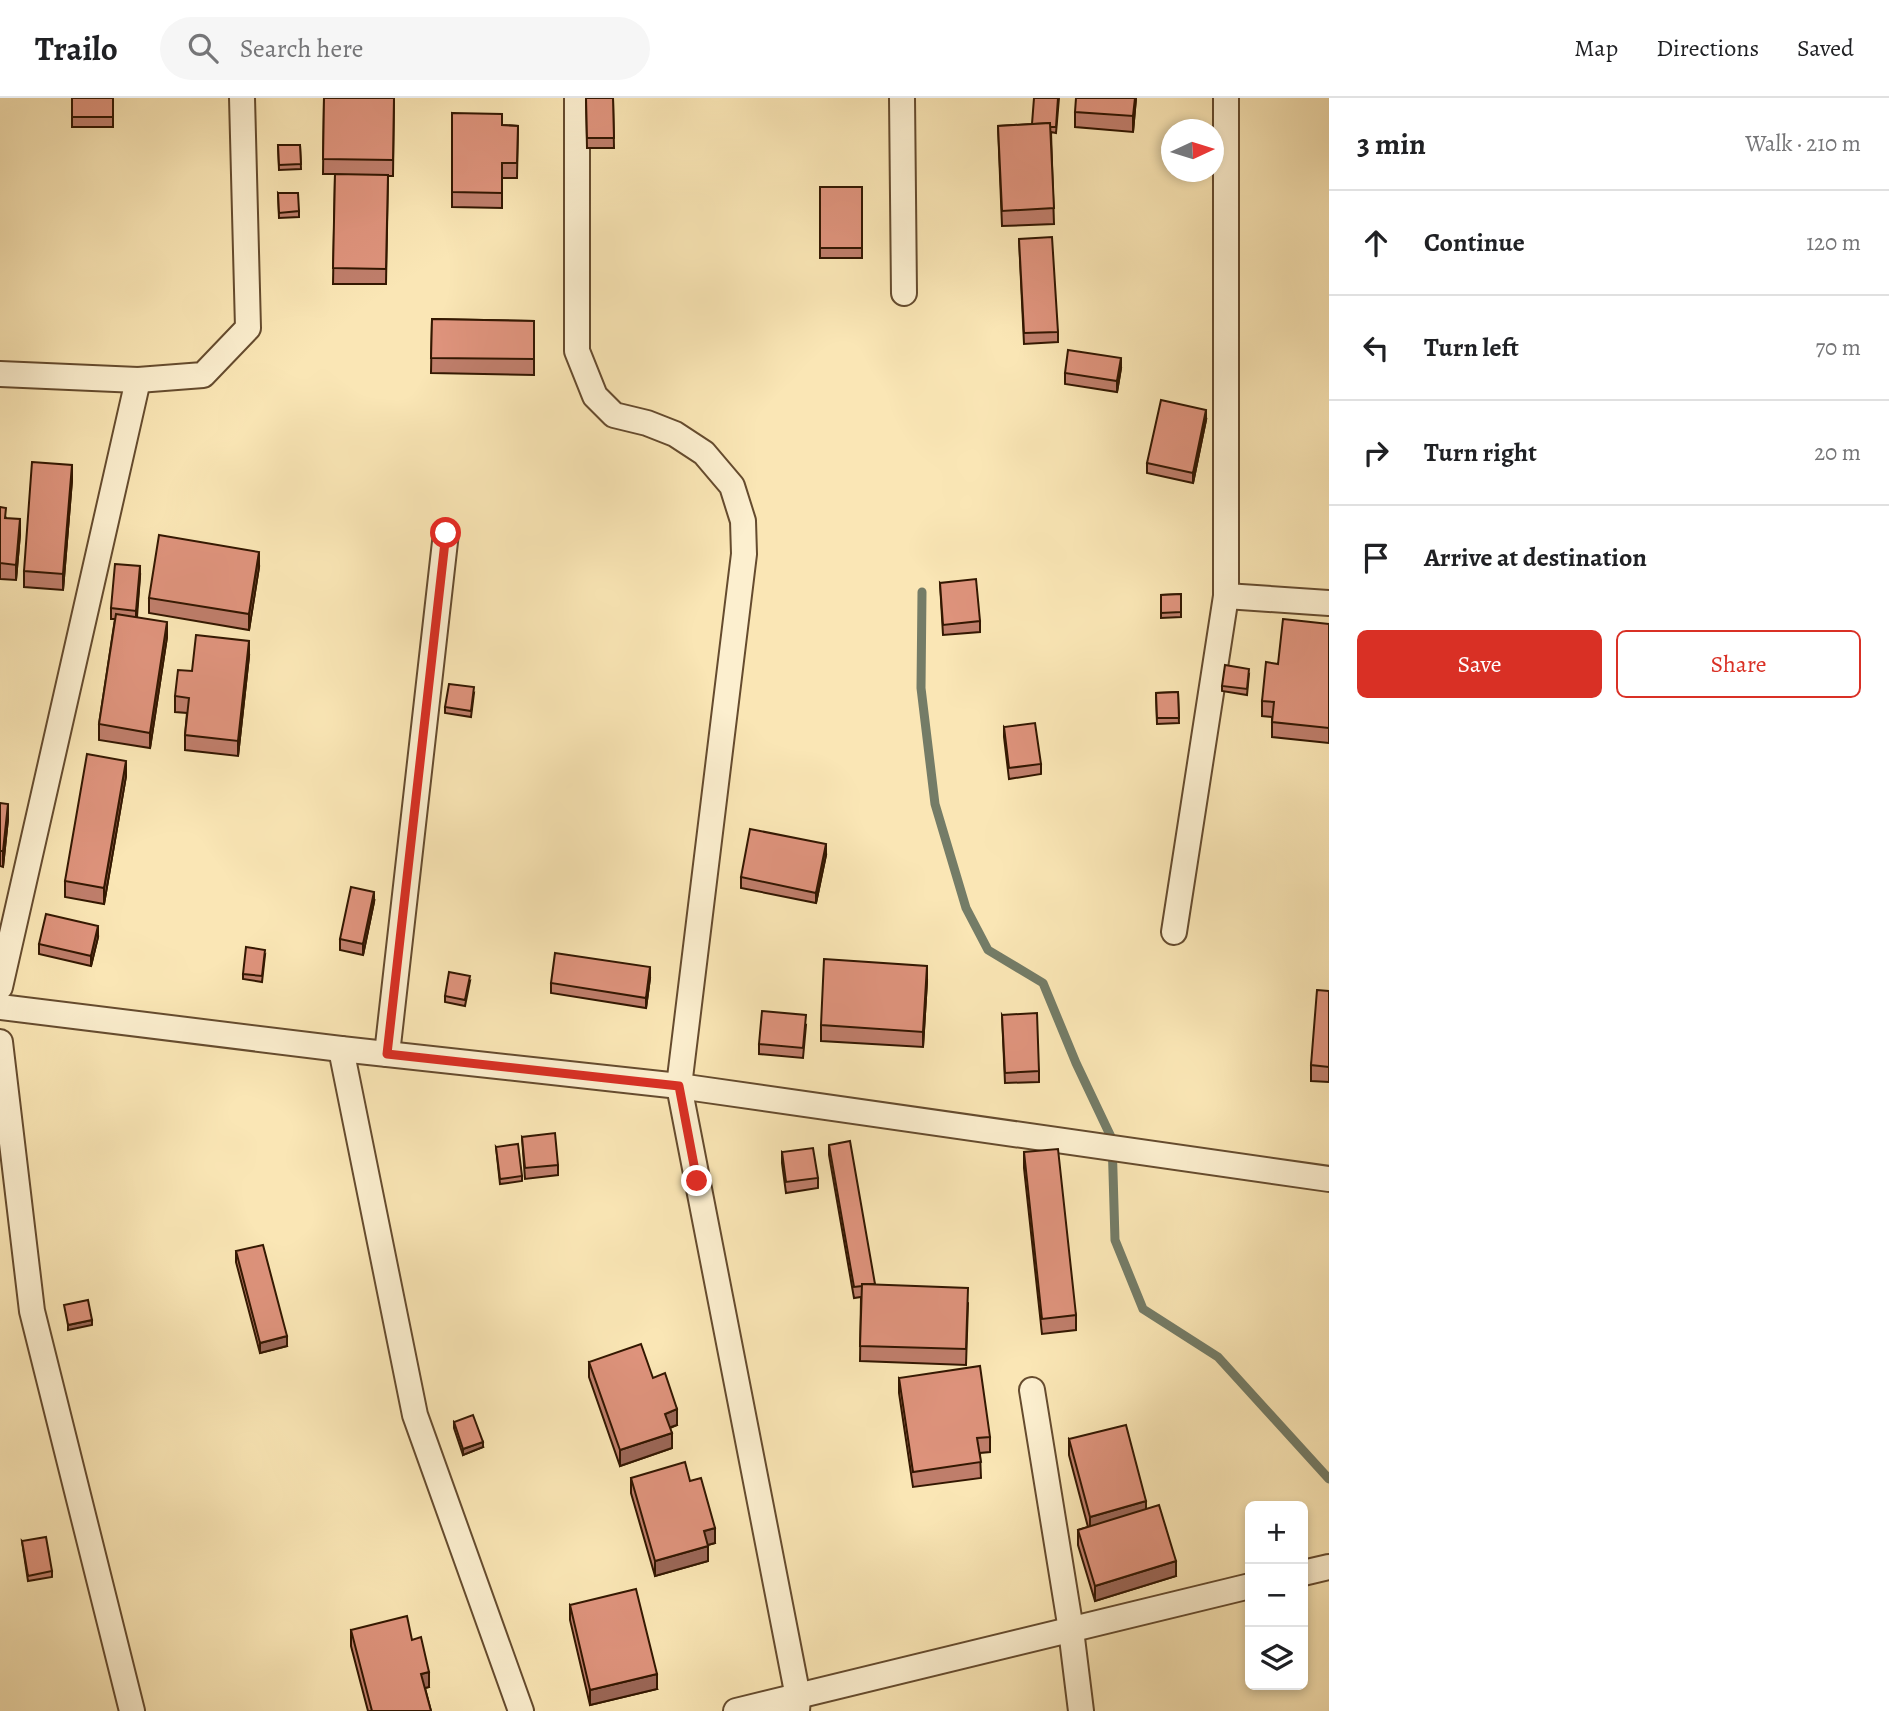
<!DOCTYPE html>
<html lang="en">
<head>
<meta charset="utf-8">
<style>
	:root { --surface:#fff; --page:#f6f6f6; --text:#202124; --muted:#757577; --line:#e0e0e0; --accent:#d93025 }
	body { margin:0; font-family:Alegreya,serif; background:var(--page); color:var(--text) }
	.controls { position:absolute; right:21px; bottom:21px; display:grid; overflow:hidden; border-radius:10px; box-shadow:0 4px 10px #0003 }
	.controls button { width:63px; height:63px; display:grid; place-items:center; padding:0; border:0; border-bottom:2px solid var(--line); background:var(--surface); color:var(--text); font:35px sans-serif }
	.compass { position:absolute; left:1161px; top:21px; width:63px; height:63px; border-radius:50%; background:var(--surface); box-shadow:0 4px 10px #0003; rotate:86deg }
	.stop { position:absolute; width:21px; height:21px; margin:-16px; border:5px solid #d93025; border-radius:50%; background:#fff }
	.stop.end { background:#d93025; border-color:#fff; box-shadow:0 2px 7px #0008 }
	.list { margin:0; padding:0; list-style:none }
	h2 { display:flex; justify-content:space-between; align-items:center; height:91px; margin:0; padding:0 28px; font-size:30px }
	h2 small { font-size:23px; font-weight:400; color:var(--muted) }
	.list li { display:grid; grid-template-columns:46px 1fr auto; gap:21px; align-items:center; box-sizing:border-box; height:105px; padding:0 28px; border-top:2px solid var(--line) }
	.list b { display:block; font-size:26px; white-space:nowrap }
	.list em { font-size:23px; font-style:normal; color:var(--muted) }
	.actions { display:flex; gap:14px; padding:21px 28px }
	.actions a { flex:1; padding:16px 0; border:2px solid var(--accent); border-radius:10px; text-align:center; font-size:24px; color:var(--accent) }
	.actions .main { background:var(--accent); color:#fff }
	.icon { flex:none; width:38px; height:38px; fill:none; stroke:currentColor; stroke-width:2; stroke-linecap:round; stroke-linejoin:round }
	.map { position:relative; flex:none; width:1329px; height:1613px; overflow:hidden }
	header { display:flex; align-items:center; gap:42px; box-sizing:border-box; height:98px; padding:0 35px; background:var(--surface); border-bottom:2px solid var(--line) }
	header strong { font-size:33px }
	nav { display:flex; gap:38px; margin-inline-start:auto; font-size:24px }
	.search { width:490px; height:63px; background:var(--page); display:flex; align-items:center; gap:18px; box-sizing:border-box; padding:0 24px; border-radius:38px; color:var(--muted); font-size:26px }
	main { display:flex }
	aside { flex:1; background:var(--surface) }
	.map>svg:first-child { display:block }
</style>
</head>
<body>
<header>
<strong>Trailo</strong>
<div class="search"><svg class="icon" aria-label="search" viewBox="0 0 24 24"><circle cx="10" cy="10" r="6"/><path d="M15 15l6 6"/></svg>Search here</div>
<nav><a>Map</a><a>Directions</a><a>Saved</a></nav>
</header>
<main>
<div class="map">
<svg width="1329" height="1613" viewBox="0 0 1329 1613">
	<rect width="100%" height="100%" fill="#fae6b5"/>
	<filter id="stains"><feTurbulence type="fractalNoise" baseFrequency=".00286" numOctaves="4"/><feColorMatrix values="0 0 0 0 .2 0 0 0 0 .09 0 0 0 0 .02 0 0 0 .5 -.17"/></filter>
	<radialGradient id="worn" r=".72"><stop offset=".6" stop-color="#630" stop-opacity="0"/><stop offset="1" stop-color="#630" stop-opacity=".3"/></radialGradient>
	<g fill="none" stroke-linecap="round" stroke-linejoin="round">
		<path stroke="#747c67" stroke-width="9" d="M922,494L921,590L935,706L966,810L988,852L1043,885L1076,965L1112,1041L1115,1142L1143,1211L1218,1259L1329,1381"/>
		<g stroke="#654b2e" stroke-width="28">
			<g id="street">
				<path d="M577,0V253L595,298L614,317L647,325L675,336L704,355L732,388L743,423L744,456L679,988L798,1599L797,1613"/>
				<path d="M902,0L904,195"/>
				<path d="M0,276L138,282L203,277L248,230L242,0"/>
				<path d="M1226,498L1329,505"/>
				<path d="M1174,834L1226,498V0"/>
				<path d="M0,889L138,282"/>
				<path d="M0,909L341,951L679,988L1329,1081"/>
				<path d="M0,944L32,1213L132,1613"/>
				<path d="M341,951L415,1317L521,1613"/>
				<path d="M387,956L446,435"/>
				<path d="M1032,1292L1071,1532L1081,1613"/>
				<path d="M1303,1475L1329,1469"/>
				<path d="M736,1613L1250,1488"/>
			</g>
		</g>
		<use href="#street" stroke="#fcefcf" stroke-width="24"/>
	</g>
	<g fill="#bf7e6b" stroke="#331701" stroke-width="2">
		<rect x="72" y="0" width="41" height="29"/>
		<path d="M324,0H394L393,78H388L386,186H333L335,76H323Z"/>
		<path d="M586,0H613L614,50H587Z"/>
		<path d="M1059,0L1056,35L1051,34L1054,126L1002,128L998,28L1032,26Z"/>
		<path d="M1136,0L1133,34L1075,29V14Z"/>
		<path d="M452,15L502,27L518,28L517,80H502V110L452,109Z"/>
		<path d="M278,47H300L301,71L279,72Z"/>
		<rect x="820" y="89" width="42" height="71"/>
		<path d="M278,95L299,113V119L279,120Z"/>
		<path d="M1019,141L1058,234V244L1024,246Z"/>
		<path d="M432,221L534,223V277L431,275Z"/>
		<path d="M1121,270L1117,294L1065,286V275Z"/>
		<path d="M1206,322L1193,385L1147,375V365Z"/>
		<path d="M72,382L63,492L24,489V473Z"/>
		<path d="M0,409L6,420L20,436L16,482L0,481Z"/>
		<path d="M259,469L249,532L149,515V500Z"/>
		<path d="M140,478L137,519L167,539L150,650L99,642V626L115,521H111V510Z"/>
		<path d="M940,485L980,523V534L943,537Z"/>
		<path d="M1181,496V519L1161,520V497Z"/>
		<path d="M1329,526V645L1272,639V619L1262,618V603L1278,566Z"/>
		<path d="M249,558L238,658L185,652V637L187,615L175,614V598Z"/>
		<path d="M1249,576L1247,597L1222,593V588Z"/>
		<path d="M1178,594L1179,625L1157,626L1156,595Z"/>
		<path d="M474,595L471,619L445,615V609Z"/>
		<path d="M1004,629L1041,666V676L1009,681L1004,639Z"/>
		<path d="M126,678L104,806L65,799V783Z"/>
		<path d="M0,705L8,721L3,769L0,768Z"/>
		<path d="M826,757L816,805L741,790V779Z"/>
		<path d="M374,804L363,857L340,852V841Z"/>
		<path d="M98,839L91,868L39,856V846Z"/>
		<path d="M265,857L262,884L243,881V876Z"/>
		<path d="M650,880L646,910L551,895V885Z"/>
		<path d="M470,883L465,908L445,904V898Z"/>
		<path d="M927,883L923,949L821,943V927Z"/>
		<path d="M1329,893V984L1311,983V967Z"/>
		<path d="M1002,917L1039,973V984L1005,985Z"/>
		<path d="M806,927L803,960L759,956V946Z"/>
		<path d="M522,1039L558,1067V1077L525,1081Z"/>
		<path d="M829,1047L875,1187L968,1205L966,1267L860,1263L861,1199L854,1200L829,1057Z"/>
		<path d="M496,1049L522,1078V1083L500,1086Z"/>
		<path d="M782,1054L818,1080V1090L786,1095L782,1065Z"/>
		<path d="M1024,1054L1076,1217V1232L1042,1236L1024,1070Z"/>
		<path d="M236,1153L287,1248L260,1255L236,1164Z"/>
		<path d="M589,1264L653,1280L677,1327L670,1330L672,1350L620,1368L589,1279Z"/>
		<path d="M899,1280L990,1339V1354L980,1355L981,1380L913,1389L899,1295Z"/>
		<path d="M454,1324L483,1349L463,1357L454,1330Z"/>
		<path d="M1069,1341L1146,1411L1176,1478L1095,1503L1078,1447V1432L1088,1429L1069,1357Z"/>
		<path d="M631,1380L690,1383L715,1445L708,1447V1463L655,1478L631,1395Z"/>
		<path d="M22,1443L52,1473V1479L28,1483Z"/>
		<path d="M570,1507L657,1591L590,1607L570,1522Z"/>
		<path d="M351,1532L412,1542L429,1589L425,1590L431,1613H368L351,1548Z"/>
	</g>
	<g fill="#9b6757" stroke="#331701" stroke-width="2">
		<path d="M1135,0H1136L1133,34V18Z"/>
		<path d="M1121,260V270L1117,294V283Z"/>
		<path d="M1206,312V322L1193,385V375Z"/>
		<path d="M72,367V382L63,492V476Z"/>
		<path d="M20,421V436L16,482V467Z"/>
		<path d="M259,454V469L249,532V516Z"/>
		<path d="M140,468V478L136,523V513Z"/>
		<path d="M167,524V539L150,650V635Z"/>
		<path d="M249,543V558L238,658V643Z"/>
		<path d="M126,663V678L104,806V790Z"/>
		<path d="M8,706V721L3,769V753Z"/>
		<path d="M826,746V757L816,805V795Z"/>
		<path d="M374,794V804L363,857V846Z"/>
		<path d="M98,828V839L91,868V858Z"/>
		<path d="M927,868V883L923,949V934Z"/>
		<path d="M650,869V880L646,910V900Z"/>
		<path d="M92,1222V1227L68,1232V1227Z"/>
		<path d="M287,1238V1248L260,1255V1245Z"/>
		<path d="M677,1311V1327L665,1331V1316Z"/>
		<path d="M672,1335V1350L620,1368V1352Z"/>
		<path d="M483,1344V1349L463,1357V1351Z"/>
		<path d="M1146,1403V1419L1090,1434V1419Z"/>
		<path d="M715,1430V1445L704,1448V1433Z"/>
		<path d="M708,1448V1463L655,1478V1463Z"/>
		<path d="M1176,1463V1478L1095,1503V1488Z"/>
		<path d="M429,1574V1589L421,1591V1576Z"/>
		<path d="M657,1576V1591L590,1607V1592Z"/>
	</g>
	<g fill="#de937c" stroke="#331701" stroke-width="2">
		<rect x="72" y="0" width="41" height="19"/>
		<path d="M324,0H394L393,62L323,61Z"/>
		<path d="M586,0H613L614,40H587Z"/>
		<path d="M1034,0H1058L1056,29H1050V25L1032,26Z"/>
		<path d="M1076,0H1135L1133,18L1075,14Z"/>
		<path d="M452,15L502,16V27L518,28L517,65H502V95L452,94Z"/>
		<path d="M1050,25L1054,110L1002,113L998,28Z"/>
		<path d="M278,47H300L301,66L279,67Z"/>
		<path d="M335,76L388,77L386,171L333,170Z"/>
		<rect x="820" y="89" width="42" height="61"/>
		<path d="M278,95H298L299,113L279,115Z"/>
		<path d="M1052,139L1058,234L1024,235L1019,141Z"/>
		<path d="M432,221L534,223V261L431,260Z"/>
		<path d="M1068,252L1121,260L1117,283L1065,275Z"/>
		<path d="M1161,302L1206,312L1193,375L1147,365Z"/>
		<path d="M32,364L72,367L63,476L24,473Z"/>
		<path d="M0,409L6,410L5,420L20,421L16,467L0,465Z"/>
		<path d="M159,437L259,454L249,516L149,500Z"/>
		<path d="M115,466L140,468L136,513L111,510Z"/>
		<path d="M976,481L980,523L943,527L940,485Z"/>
		<path d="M1181,496V514L1161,515V497Z"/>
		<path d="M116,516L167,524L150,635L99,626Z"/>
		<path d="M1283,521L1329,526V630L1272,624L1274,604L1262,603L1266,564L1278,566Z"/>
		<path d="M196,537L249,543L238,643L185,637L189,600L175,598L178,572L192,573Z"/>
		<path d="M1225,567L1249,571L1247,591L1222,588Z"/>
		<path d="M449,586L474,589L471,613L445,609Z"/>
		<path d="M1178,594L1179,620H1157L1156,595Z"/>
		<path d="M1035,625L1041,666L1009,670L1004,629Z"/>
		<path d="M87,656L126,663L104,790L65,783Z"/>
		<path d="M0,705L8,706L3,753H0Z"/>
		<path d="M750,731L826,746L816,795L741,779Z"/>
		<path d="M351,789L374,794L363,846L340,841Z"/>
		<path d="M46,816L98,828L91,858L39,846Z"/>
		<path d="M246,849L265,852L262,878L243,876Z"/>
		<path d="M555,855L650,869L646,900L551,885Z"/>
		<path d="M824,861L927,868L923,934L821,927Z"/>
		<path d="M449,874L470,878L465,902L445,898Z"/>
		<path d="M1317,892L1329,893V969L1311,967Z"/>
		<path d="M762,913L806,917L803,950L759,946Z"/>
		<path d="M1037,915L1039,973L1005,975L1002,917Z"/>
		<path d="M555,1035L558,1067L525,1070L522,1039Z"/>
		<path d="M850,1043L875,1186H862V1188L854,1189L829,1047Z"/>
		<path d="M518,1046L522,1078L500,1081L496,1049Z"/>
		<path d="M813,1050L818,1080L786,1084L782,1054Z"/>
		<path d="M1058,1051L1076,1217L1042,1221L1024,1054Z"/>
		<path d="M263,1147L287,1238L260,1245L236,1153Z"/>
		<path d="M862,1186L968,1190L966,1251L860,1248Z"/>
		<path d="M88,1202L92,1222L68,1227L64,1207Z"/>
		<path d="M641,1246L653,1280L665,1275L677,1311L665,1316L672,1335L620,1352L589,1264Z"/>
		<path d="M980,1268L990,1339L977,1340L981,1364L913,1374L899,1280Z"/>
		<path d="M473,1317L483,1344L463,1351L454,1324Z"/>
		<path d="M1126,1327L1146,1403L1090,1419L1069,1341Z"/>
		<path d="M685,1364L690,1383L701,1380L715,1430L704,1433L708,1448L655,1463L631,1380Z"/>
		<path d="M1159,1407L1176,1463L1095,1488L1078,1432Z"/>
		<path d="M46,1439L52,1473L28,1478L22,1443Z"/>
		<path d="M636,1491L657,1576L590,1592L570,1507Z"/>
		<path d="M407,1518L412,1542L421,1539L429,1574L421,1576L431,1613H372L351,1532Z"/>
	</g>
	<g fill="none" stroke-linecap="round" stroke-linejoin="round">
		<path stroke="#d93025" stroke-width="9" d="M446,435L387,956L679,988L697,1083"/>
	</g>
	<rect width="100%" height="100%" filter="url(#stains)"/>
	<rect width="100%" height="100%" fill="url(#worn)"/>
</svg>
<div class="controls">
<button>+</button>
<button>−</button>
<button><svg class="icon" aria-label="layers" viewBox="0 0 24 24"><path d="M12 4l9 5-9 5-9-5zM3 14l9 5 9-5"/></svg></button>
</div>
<svg class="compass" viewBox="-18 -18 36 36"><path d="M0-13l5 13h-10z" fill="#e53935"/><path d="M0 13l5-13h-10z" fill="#757577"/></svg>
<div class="stop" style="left:446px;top:435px"></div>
<div class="stop end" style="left:697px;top:1083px"></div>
</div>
<aside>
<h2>3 min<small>Walk · 210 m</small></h2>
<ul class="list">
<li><svg class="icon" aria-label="ahead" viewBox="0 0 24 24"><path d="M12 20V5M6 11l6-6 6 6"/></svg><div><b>Continue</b></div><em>120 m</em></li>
<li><svg class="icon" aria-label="left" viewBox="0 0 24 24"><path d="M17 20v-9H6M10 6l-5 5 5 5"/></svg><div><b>Turn left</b></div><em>70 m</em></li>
<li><svg class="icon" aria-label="right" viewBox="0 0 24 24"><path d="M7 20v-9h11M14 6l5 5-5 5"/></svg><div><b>Turn right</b></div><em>20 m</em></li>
<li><svg class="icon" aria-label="arrive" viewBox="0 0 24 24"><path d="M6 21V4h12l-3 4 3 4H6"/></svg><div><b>Arrive at destination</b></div></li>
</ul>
<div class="actions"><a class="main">Save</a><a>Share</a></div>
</aside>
</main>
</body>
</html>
